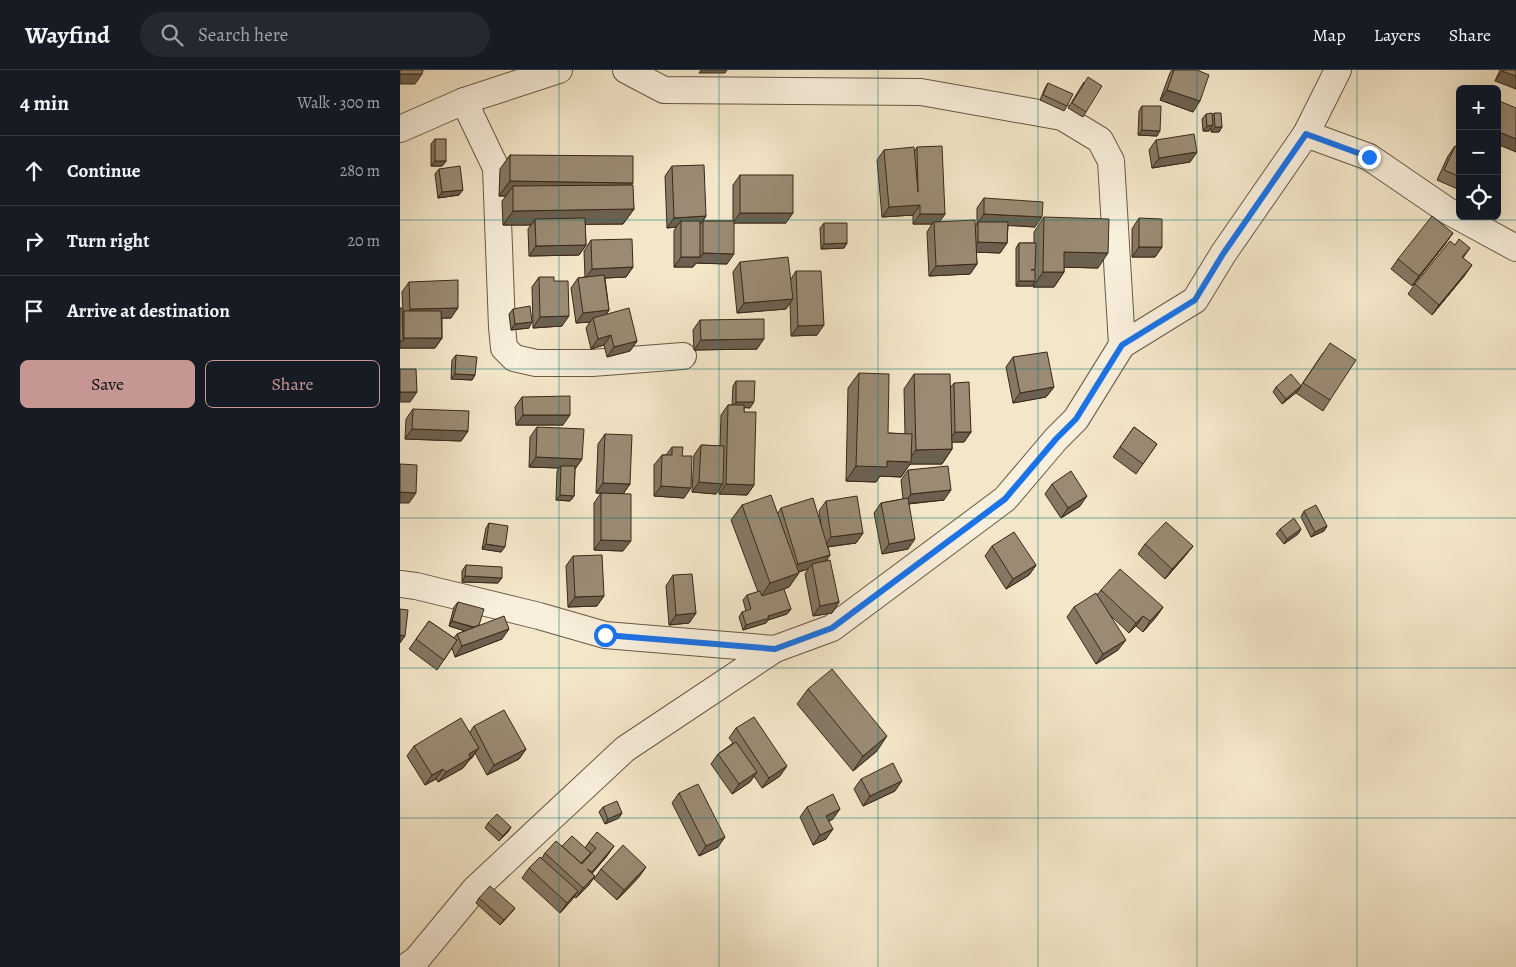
<!DOCTYPE html>
<html lang="en">
<head>
<meta charset="utf-8">
<style>
	:root { --surface:#171b24; --page:#242831; --text:#f1f3f6; --muted:#9ea1a6; --line:#363941; --accent:#c59692 }
	body { margin:0; font-family:Alegreya,serif; background:var(--page); color:var(--text) }
	.controls { position:absolute; right:15px; top:15px; display:grid; overflow:hidden; border-radius:8px; box-shadow:0 5px 20px #0002 }
	.controls button { width:45px; height:45px; display:grid; place-items:center; padding:0; border:0; border-bottom:1px solid var(--line); background:var(--surface); color:var(--text); font:25px sans-serif }
	.stop { position:absolute; width:15px; height:15px; margin:-11px; border:4px solid #1a73e8; border-radius:50%; background:#fff }
	.stop.end { background:#1a73e8; border-color:#fff; box-shadow:0 1px 5px #0008 }
	.list { margin:0; padding:0; list-style:none }
	h2 { display:flex; justify-content:space-between; align-items:center; height:65px; margin:0; padding:0 20px; font-size:21px }
	h2 small { font-size:16px; font-weight:400; color:var(--muted) }
	.list li { display:grid; grid-template-columns:32px 1fr auto; gap:15px; align-items:center; box-sizing:border-box; height:70px; padding:0 20px; border-top:1px solid var(--line) }
	.list b { display:block; font-size:19px; white-space:nowrap }
	.list em { font-size:16px; font-style:normal; color:var(--muted) }
	.actions { display:flex; gap:10px; padding:15px 20px }
	.actions a { flex:1; padding:11px 0; border:1px solid var(--accent); border-radius:8px; text-align:center; font-size:18px; color:var(--accent) }
	.actions .main { background:var(--accent); color:#111 }
	.icon { flex:none; width:28px; height:28px; fill:none; stroke:currentColor; stroke-width:2; stroke-linecap:round; stroke-linejoin:round }
	.map { position:relative; flex:none; width:1116px; height:897px; overflow:hidden }
	header { display:flex; align-items:center; gap:30px; box-sizing:border-box; height:70px; padding:0 25px; background:var(--surface); border-bottom:1px solid var(--line) }
	header strong { font-size:24px }
	nav { display:flex; gap:28px; margin-inline-start:auto; font-size:18px }
	.search { width:350px; height:45px; background:var(--page); display:flex; align-items:center; gap:12px; box-sizing:border-box; padding:0 18px; border-radius:28px; color:var(--muted); font-size:19px }
	main { display:flex }
	aside { flex:1; background:var(--surface) }
	.map>svg:first-child { display:block }
</style>
</head>
<body>
<header>
<strong>Wayfind</strong>
<div class="search"><svg class="icon" aria-label="search" viewBox="0 0 24 24"><circle cx="10" cy="10" r="6"/><path d="M15 15l6 6"/></svg>Search here</div>
<nav><a>Map</a><a>Layers</a><a>Share</a></nav>
</header>
<main>
<aside>
<h2>4 min<small>Walk · 300 m</small></h2>
<ul class="list">
<li><svg class="icon" aria-label="ahead" viewBox="0 0 24 24"><path d="M12 20V5M6 11l6-6 6 6"/></svg><div><b>Continue</b></div><em>280 m</em></li>
<li><svg class="icon" aria-label="right" viewBox="0 0 24 24"><path d="M7 20v-9h11M14 6l5 5-5 5"/></svg><div><b>Turn right</b></div><em>20 m</em></li>
<li><svg class="icon" aria-label="arrive" viewBox="0 0 24 24"><path d="M6 21V4h12l-3 4 3 4H6"/></svg><div><b>Arrive at destination</b></div></li>
</ul>
<div class="actions"><a class="main">Save</a><a>Share</a></div>
</aside>
<div class="map">
<svg width="1116" height="897" viewBox="0 0 1116 897">
	<rect width="100%" height="100%" fill="#f4e7c9"/>
	<filter id="stains"><feTurbulence type="fractalNoise" baseFrequency=".004" numOctaves="4"/><feColorMatrix values="0 0 0 0 .2 0 0 0 0 .09 0 0 0 0 .02 0 0 0 .5 -.17"/></filter>
	<radialGradient id="worn" r=".72"><stop offset=".6" stop-color="#630" stop-opacity="0"/><stop offset="1" stop-color="#630" stop-opacity=".3"/></radialGradient>
	<g fill="none" stroke-linecap="round" stroke-linejoin="round">
		<g stroke="#685844" stroke-width="28">
			<g id="street">
				<path d="M226,0L264,20L521,22L662,47L700,70L711,91L722,275"/>
				<path d="M64,31L96,98L102,257L104,278L114,288L136,293H192L283,286"/>
				<path d="M0,59L64,31L159,0"/>
				<path d="M906,64L969,87L1048,141L1116,178"/>
				<path d="M0,514L16,516L139,546L205,565L375,579"/>
				<path d="M6,897L17,889L75,819L225,679L375,579L432,558L605,429L656,369L676,349L722,275L795,230L823,184L906,64L938,0"/>
			</g>
		</g>
		<use href="#street" stroke="#f8efdc" stroke-width="26"/>
	</g>
	<g fill="#857864" stroke="#3a2818">
		<path d="M772,0H797L793,42L760,30L770,3Z"/>
		<path d="M1100,0H1116L1095,11Z"/>
		<path d="M684,12L686,42L683,47L668,38Z"/>
		<path d="M648,13L667,36L664,41L640,30L645,18Z"/>
		<path d="M742,36L757,66L738,65L739,41Z"/>
		<path d="M814,43L822,57L819,62H811V58L809,61H803L802,49L806,44L812,46Z"/>
		<path d="M35,69L46,91L42,96H31V74Z"/>
		<path d="M756,70L797,82L790,92L752,98L749,80Z"/>
		<path d="M1055,76L1060,79V120L1037,110L1048,86Z"/>
		<path d="M517,77L545,144L539,152L575,157L577,154V138L584,128L635,157L608,155L607,173L600,183L576,182L577,194L570,204L529,206L527,162L532,154H513V145L482,147L477,90L484,80L515,81Z"/>
		<path d="M110,85L233,113L231,115L234,139L223,154H185L186,175L179,185L129,186L128,159L131,155H103L102,131L106,126H99L100,99Z"/>
		<path d="M272,96L306,146L303,151H333V115L340,105L386,153H334L327,194L296,193L293,197H274V161L276,157L267,158L265,106Z"/>
		<path d="M39,99L59,125L38,128L35,104Z"/>
		<path d="M644,147L698,198L664,197V202L654,217H633V215L632,216H616V178L619,173H634V162Z"/>
		<path d="M739,148L762,177L755,187H732V159Z"/>
		<path d="M424,153L447,173L444,178L421,179L420,158Z"/>
		<path d="M191,170L233,197L226,207L205,208L209,240L206,245L237,271L230,281L207,287L204,275L191,279L186,258L190,252L176,253L171,218L178,208L185,207L184,181Z"/>
		<path d="M1046,173L1012,216L991,199L998,189Z"/>
		<path d="M1055,175L1070,178L1063,188L1065,205L1032,245L1008,224L1015,214Z"/>
		<path d="M340,192L391,209L396,201L417,265L391,266L390,233L386,239L337,243L333,202Z"/>
		<path d="M139,207L162,256L133,258L132,217Z"/>
		<path d="M9,212L51,248H42V268L35,278H0L3,242L2,222Z"/>
		<path d="M113,239L129,258L111,260L109,244Z"/>
		<path d="M300,250L357,279L294,280L293,260Z"/>
		<path d="M923,283L930,330L923,341L896,323Z"/>
		<path d="M56,285L75,305L72,310L51,309L52,290Z"/>
		<path d="M613,287L654,317L646,327L613,333L606,297Z"/>
		<path d="M459,303L488,363L505,364L504,319L514,304L551,317L554,313L571,362L564,372H552V379L542,394H510L501,407L480,406L476,412L446,411L448,318Z"/>
		<path d="M336,311L350,338L344,337V342L354,415L347,425L319,424V418L316,424L292,422L294,385L301,375L320,376L321,345L328,335H332L333,316Z"/>
		<path d="M901,316L898,321L882,334L873,322L876,317Z"/>
		<path d="M122,327L163,355H116L115,337Z"/>
		<path d="M13,339L68,361L61,371L5,369L6,349Z"/>
		<path d="M137,357L182,389L175,399L174,426L170,431L156,430L157,401L159,398L129,397L130,367Z"/>
		<path d="M734,357L757,374L736,404L713,387Z"/>
		<path d="M205,364L230,414L223,424L196,423L198,374Z"/>
		<path d="M272,377L282,386L284,428L254,426V395L262,385H266Z"/>
		<path d="M508,400L544,430L509,434L508,479L482,484L474,443L481,433L503,429L501,410Z"/>
		<path d="M652,414L680,436L661,448L645,424Z"/>
		<path d="M201,423L223,481L194,480V433Z"/>
		<path d="M426,431L463,463L456,473L428,477L430,485L426,491L439,532L432,543L413,546L405,504L408,499L399,502L389,517L381,520L391,539L387,544L368,550L366,553L343,560L339,547L342,542L346,541L343,530L347,525L358,522L331,450L342,435L378,443L381,438L421,455L419,441Z"/>
		<path d="M904,441L927,456L924,461L911,467L901,447Z"/>
		<path d="M89,453L101,482L82,479L86,458Z"/>
		<path d="M880,459H901L898,464L884,474L876,464Z"/>
		<path d="M745,474L793,476L785,486L765,509L738,484Z"/>
		<path d="M592,476L636,495L629,505L606,519L585,486Z"/>
		<path d="M173,486L197,536L168,537L166,496Z"/>
		<path d="M66,495L98,513L62,512V501Z"/>
		<path d="M273,505L296,543L289,553L269,555L266,516Z"/>
		<path d="M701,520L763,537L756,547L743,562L736,556L729,563L710,545L718,580L696,594L667,547L674,537L697,525Z"/>
		<path d="M58,532L79,555L102,569L55,587L52,578L37,600L9,579L29,551L54,568L57,564L65,561L49,556L54,537Z"/>
		<path d="M408,619L477,681L453,701L397,634Z"/>
		<path d="M74,656L126,679L119,689L87,705L75,683L72,688L69,690L63,698L38,712L36,709L25,715L7,686L14,676L70,662Z"/>
		<path d="M336,658L380,706L362,718L354,706L350,712L332,724L311,694L318,684L333,673L329,668Z"/>
		<path d="M461,709L495,721L463,736L454,719Z"/>
		<path d="M279,723L318,777L299,786L272,733Z"/>
		<path d="M203,737L219,748L205,754L199,742Z"/>
		<path d="M407,737L433,749L429,751L426,769L413,775L400,747Z"/>
		<path d="M88,753L111,757L108,762L99,771L85,758Z"/>
		<path d="M189,772L207,786L192,803L195,806L188,816L176,828L174,827L160,843L122,808L129,798L142,788L145,783L162,776L185,778Z"/>
		<path d="M201,799L239,807L217,830L194,809Z"/>
		<path d="M79,828L115,838L100,855L76,833Z"/>
	</g>
	<g fill="#6c6151" stroke="#3a2818">
		<path d="M301,0H327L325,3H299Z"/>
		<path d="M1102,1L1116,6V19L1095,11Z"/>
		<path d="M0,4H22L15,14H0Z"/>
		<path d="M767,20L800,31L793,42L760,30Z"/>
		<path d="M813,55L809,61H803L807,56Z"/>
		<path d="M815,57H822L819,62H811Z"/>
		<path d="M742,60L760,61L757,66L738,65Z"/>
		<path d="M1097,61L1116,69V82L1097,74Z"/>
		<path d="M797,82L790,92L752,98L759,88Z"/>
		<path d="M35,91H46L42,96H31Z"/>
		<path d="M110,111L233,113L222,128L113,116L106,126H99Z"/>
		<path d="M63,120L59,125L38,128L42,122Z"/>
		<path d="M520,135L513,145L482,147L489,137Z"/>
		<path d="M234,139L223,154L135,155V149L131,155H103L113,141Z"/>
		<path d="M340,143H393L386,153H333Z"/>
		<path d="M520,144H545L538,154L534,152L532,154H513Z"/>
		<path d="M584,144L642,147L635,157L578,154V152L577,154Z"/>
		<path d="M306,146L299,156L281,151L276,157L267,158L274,148Z"/>
		<path d="M1053,163L1046,173L1012,216L1019,206Z"/>
		<path d="M578,172L607,173L600,183L571,182Z"/>
		<path d="M447,173L444,178L421,179L424,174Z"/>
		<path d="M186,175L179,185L129,186L136,176Z"/>
		<path d="M739,177H762L755,187H732Z"/>
		<path d="M664,182L708,183L698,198L654,197Z"/>
		<path d="M303,183L334,184L327,194L296,193L293,197H274L281,187H300Z"/>
		<path d="M577,194L570,204L529,206L536,196Z"/>
		<path d="M1072,195L1065,205L1032,245L1039,235Z"/>
		<path d="M233,197L226,207L185,209L192,199Z"/>
		<path d="M643,202H664L654,217H633Z"/>
		<path d="M619,211H635L632,216H616Z"/>
		<path d="M393,229L386,239L337,243L344,233Z"/>
		<path d="M58,238L51,248L4,249V248L10,239Z"/>
		<path d="M209,240L202,250L193,248L190,252L176,253L183,243Z"/>
		<path d="M169,246L162,256L133,258L140,247Z"/>
		<path d="M132,252L129,258L111,260L115,254Z"/>
		<path d="M424,255L417,265L391,266L398,256Z"/>
		<path d="M211,265L204,275L191,279L198,269Z"/>
		<path d="M4,268H42L35,278H0V271H2Z"/>
		<path d="M364,269L357,279L294,280L301,270Z"/>
		<path d="M237,271L230,281L207,287L214,277Z"/>
		<path d="M55,304L75,305L72,310L51,309Z"/>
		<path d="M901,316L898,321L882,334L886,329Z"/>
		<path d="M654,317L646,327L613,333L620,323Z"/>
		<path d="M0,322H17L10,332H0Z"/>
		<path d="M336,332H354L350,338L332,337Z"/>
		<path d="M123,345H170L163,355H116Z"/>
		<path d="M12,359L68,361L61,371L5,369Z"/>
		<path d="M555,362H571L564,372H548Z"/>
		<path d="M552,379L542,394H510L501,407L480,406L476,412L446,411L456,396L487,391L507,392L516,380Z"/>
		<path d="M136,387L182,389L175,399L161,398V396L159,398L129,397Z"/>
		<path d="M299,412L323,414L316,424L292,422Z"/>
		<path d="M203,413L230,414L223,424L196,423Z"/>
		<path d="M326,414L354,415L347,425L319,424Z"/>
		<path d="M261,416L291,418L284,428L254,426Z"/>
		<path d="M551,420L544,430L504,434L511,424Z"/>
		<path d="M0,422L16,423L9,433H0Z"/>
		<path d="M160,425L174,426L170,431L156,430Z"/>
		<path d="M687,426L680,436L661,448L668,438Z"/>
		<path d="M927,456L924,461L911,467L915,462Z"/>
		<path d="M901,459L898,464L884,474L887,469Z"/>
		<path d="M463,463L456,473L424,477L431,467Z"/>
		<path d="M515,469L508,479L482,484L489,474Z"/>
		<path d="M201,470L231,471L223,481L194,480Z"/>
		<path d="M86,474L105,477L101,482L82,479Z"/>
		<path d="M793,476L785,486L765,509L772,499Z"/>
		<path d="M430,485L423,495L412,494L408,499L391,504L398,494Z"/>
		<path d="M636,495L629,505L606,519L613,509Z"/>
		<path d="M399,503L389,517L360,528L370,513Z"/>
		<path d="M65,506L102,508L98,513L62,512Z"/>
		<path d="M204,526L197,536L168,537L175,527Z"/>
		<path d="M439,532L432,543L413,546L420,536Z"/>
		<path d="M763,537L756,547L743,562L750,551Z"/>
		<path d="M391,539L387,544L368,550L366,553L343,560L346,555L368,546Z"/>
		<path d="M296,543L289,553L269,555L276,545Z"/>
		<path d="M743,546L736,556L729,563L736,553Z"/>
		<path d="M52,551L78,559L75,564L49,556Z"/>
		<path d="M109,559L102,569L55,587L62,576Z"/>
		<path d="M0,565L5,566L0,573Z"/>
		<path d="M726,570L718,580L696,594L703,584Z"/>
		<path d="M487,666L477,681L453,701L463,686Z"/>
		<path d="M79,678L63,698L38,712L46,702L69,684Z"/>
		<path d="M126,679L119,689L87,705L94,695Z"/>
		<path d="M387,696L380,706L362,718L369,708Z"/>
		<path d="M43,699L36,709L25,715L32,705Z"/>
		<path d="M357,702L350,712L332,724L339,714Z"/>
		<path d="M502,711L495,721L463,736L470,726Z"/>
		<path d="M440,739L433,749L419,756L426,746Z"/>
		<path d="M222,743L219,748L205,754L208,749Z"/>
		<path d="M111,757L108,762L99,771L103,766Z"/>
		<path d="M433,759L426,769L413,775L420,765Z"/>
		<path d="M325,767L318,777L299,786L306,776Z"/>
		<path d="M214,776L207,786L185,812L192,802Z"/>
		<path d="M246,797L239,807L217,830L224,820Z"/>
		<path d="M195,806L188,816L176,828L183,818Z"/>
		<path d="M178,821L171,831L160,843L167,833Z"/>
		<path d="M115,838L111,843L100,855L104,850Z"/>
	</g>
	<g fill="#9b8b74" stroke="#3a2818">
		<path d="M0,0H23L22,4H0Z"/>
		<path d="M774,0H797L809,5L800,31L767,20Z"/>
		<path d="M1103,0H1116V6L1102,1Z"/>
		<path d="M688,7L702,16L686,42L672,33Z"/>
		<path d="M648,13L673,24L667,36L643,25Z"/>
		<path d="M1097,30L1116,38V69L1097,61Z"/>
		<path d="M742,36H761L760,61L742,60Z"/>
		<path d="M812,43L813,55L807,56L806,44Z"/>
		<path d="M814,43H821L822,57H815Z"/>
		<path d="M794,64L797,82L759,88L756,70Z"/>
		<rect x="35" y="69" width="11" height="22"/>
		<path d="M542,76L545,144H520V135L489,137L484,80L514,77L518,122L517,77Z"/>
		<path d="M1055,76L1060,79V107L1044,100Z"/>
		<path d="M110,85L233,86V113L110,111Z"/>
		<path d="M304,95L306,146L274,148L272,96Z"/>
		<path d="M60,96L63,120L42,122L39,99Z"/>
		<rect x="340" y="105" width="53" height="38"/>
		<path d="M233,115L234,139L113,141V116Z"/>
		<path d="M584,128L643,132L642,147L584,144Z"/>
		<path d="M1032,146L1053,163L1019,206L998,189Z"/>
		<path d="M644,147L709,149L708,183L664,182V202H643Z"/>
		<path d="M185,148L186,175L136,176L135,149Z"/>
		<path d="M739,148L762,149V177H739Z"/>
		<path d="M575,150L577,194L536,196L534,152Z"/>
		<rect x="281" y="151" width="19" height="36"/>
		<path d="M303,151H334V184L303,183Z"/>
		<path d="M578,152H608L607,173L578,172Z"/>
		<path d="M424,153H447V173L424,174Z"/>
		<path d="M232,169L233,197L192,199L191,170Z"/>
		<path d="M1059,169L1070,178L1062,187L1072,195L1039,235L1015,214L1050,171L1055,175Z"/>
		<path d="M619,173H636L635,199L631,200H635V211H619Z"/>
		<path d="M388,187L393,229L344,233L340,192Z"/>
		<path d="M396,201H421L424,255L398,256Z"/>
		<path d="M204,205L209,240L183,243L178,208Z"/>
		<path d="M139,207H154V211H168L169,246L140,247Z"/>
		<path d="M58,210V238L10,239L9,212Z"/>
		<path d="M130,236L132,252L115,254L113,239Z"/>
		<path d="M0,238H2L3,271H0Z"/>
		<path d="M229,238L237,271L214,277L211,265L198,269L193,248Z"/>
		<path d="M4,241H41L42,268H4Z"/>
		<path d="M364,249V269L301,270L300,250Z"/>
		<path d="M930,273L956,290L930,330L903,313Z"/>
		<path d="M647,282L654,317L620,323L613,287Z"/>
		<path d="M56,285L77,287L75,305L55,304Z"/>
		<path d="M0,299H16L17,322H0Z"/>
		<path d="M459,303L489,304L488,363L512,364L511,392L487,391V397L456,396Z"/>
		<path d="M514,304H550L552,379L516,380Z"/>
		<path d="M891,304L901,316L886,329L876,317Z"/>
		<path d="M336,311H355L354,332H336Z"/>
		<path d="M569,312L571,362H555L554,313Z"/>
		<path d="M170,326V345H123L122,327Z"/>
		<path d="M328,335H344V342H356L354,415L326,414Z"/>
		<path d="M13,339L69,341L68,361L12,359Z"/>
		<path d="M137,357L184,359L182,389L136,387Z"/>
		<path d="M734,357L757,374L743,394L720,377Z"/>
		<path d="M205,364L232,365L230,414L203,413Z"/>
		<path d="M301,375L324,376L323,414L299,412Z"/>
		<path d="M272,377H283L282,386H292L291,418L261,416L262,385H272Z"/>
		<path d="M0,394L17,395L16,423L0,422Z"/>
		<path d="M161,396H175L174,426L160,425Z"/>
		<path d="M548,396L551,420L511,424L508,400Z"/>
		<path d="M671,401L687,426L668,438L652,414Z"/>
		<path d="M201,423L231,424V471L201,470Z"/>
		<path d="M371,425L399,503L370,513L342,435Z"/>
		<path d="M457,426L463,463L431,467L426,431Z"/>
		<path d="M413,428L430,485L398,494L381,438Z"/>
		<path d="M508,428L515,469L489,474L481,433Z"/>
		<path d="M916,435L927,456L915,462L904,441Z"/>
		<path d="M894,448L901,459L887,469L880,459Z"/>
		<path d="M766,452L793,476L772,499L745,474Z"/>
		<path d="M89,453L108,456L105,477L86,474Z"/>
		<path d="M614,462L636,495L613,509L592,476Z"/>
		<path d="M202,485L204,526L175,527L173,486Z"/>
		<path d="M430,490L439,532L420,536L412,494Z"/>
		<path d="M66,495L102,497V508L65,506Z"/>
		<path d="M720,499L763,537L750,551L743,546L736,553L701,520Z"/>
		<path d="M292,504L296,543L276,545L273,505Z"/>
		<path d="M384,519L391,539L368,546L369,548L346,555L342,542L351,539L347,525L360,521L362,526Z"/>
		<path d="M696,523L726,570L703,584L674,537Z"/>
		<path d="M58,532L84,539L79,555L74,557L52,551Z"/>
		<path d="M0,539L8,540L5,566L0,565Z"/>
		<path d="M104,546L109,559L62,576L57,564Z"/>
		<path d="M29,551L57,570L44,590L16,569Z"/>
		<path d="M432,599L487,666L463,686L408,619Z"/>
		<path d="M104,640L126,679L94,695L74,656Z"/>
		<path d="M354,647L387,696L369,708L336,658Z"/>
		<path d="M61,648L79,678L69,684L70,688L46,702L43,699L32,705L14,676Z"/>
		<path d="M336,672L357,702L339,714L318,684Z"/>
		<path d="M493,693L502,711L470,726L461,709Z"/>
		<path d="M298,714L325,767L306,776L279,723Z"/>
		<path d="M433,724L440,739L426,746L433,759L420,765L407,737Z"/>
		<path d="M217,731L222,743L208,749L203,737Z"/>
		<path d="M97,744L111,757L103,766L88,753Z"/>
		<path d="M197,762L214,776L192,802L187,799L195,806L183,818L145,783L156,771L182,794L196,778L189,772Z"/>
		<path d="M172,766L191,783L181,793L162,776Z"/>
		<path d="M223,775L246,797L224,820L201,799Z"/>
		<path d="M140,787L178,821L167,833L129,798Z"/>
		<path d="M90,816L115,838L104,850L79,828Z"/>
	</g>
	<g fill="none" stroke-linecap="round" stroke-linejoin="round">
		<path stroke="#1a73e8" stroke-width="6" d="M205,565L375,579L432,558L605,429L656,369L676,349L722,275L795,230L823,184L906,64L969,87"/>
	</g>
	<path fill="none" stroke="#0f766e" stroke-width="1" stroke-opacity="0.55" d="M159,0V897M319,0V897M478,0V897M638,0V897M797,0V897M957,0V897M0,150H1116M0,299H1116M0,448H1116M0,598H1116M0,748H1116"/>
	<rect width="100%" height="100%" filter="url(#stains)"/>
	<rect width="100%" height="100%" fill="url(#worn)"/>
</svg>
<div class="controls">
<button>+</button>
<button>−</button>
<button><svg class="icon" aria-label="locate" viewBox="0 0 24 24"><circle cx="12" cy="12" r="6"/><path d="M12 2v4M12 18v4M2 12h4M18 12h4"/></svg></button>
</div>
<div class="stop" style="left:205px;top:565px"></div>
<div class="stop end" style="left:969px;top:87px"></div>
</div>
</main>
</body>
</html>
